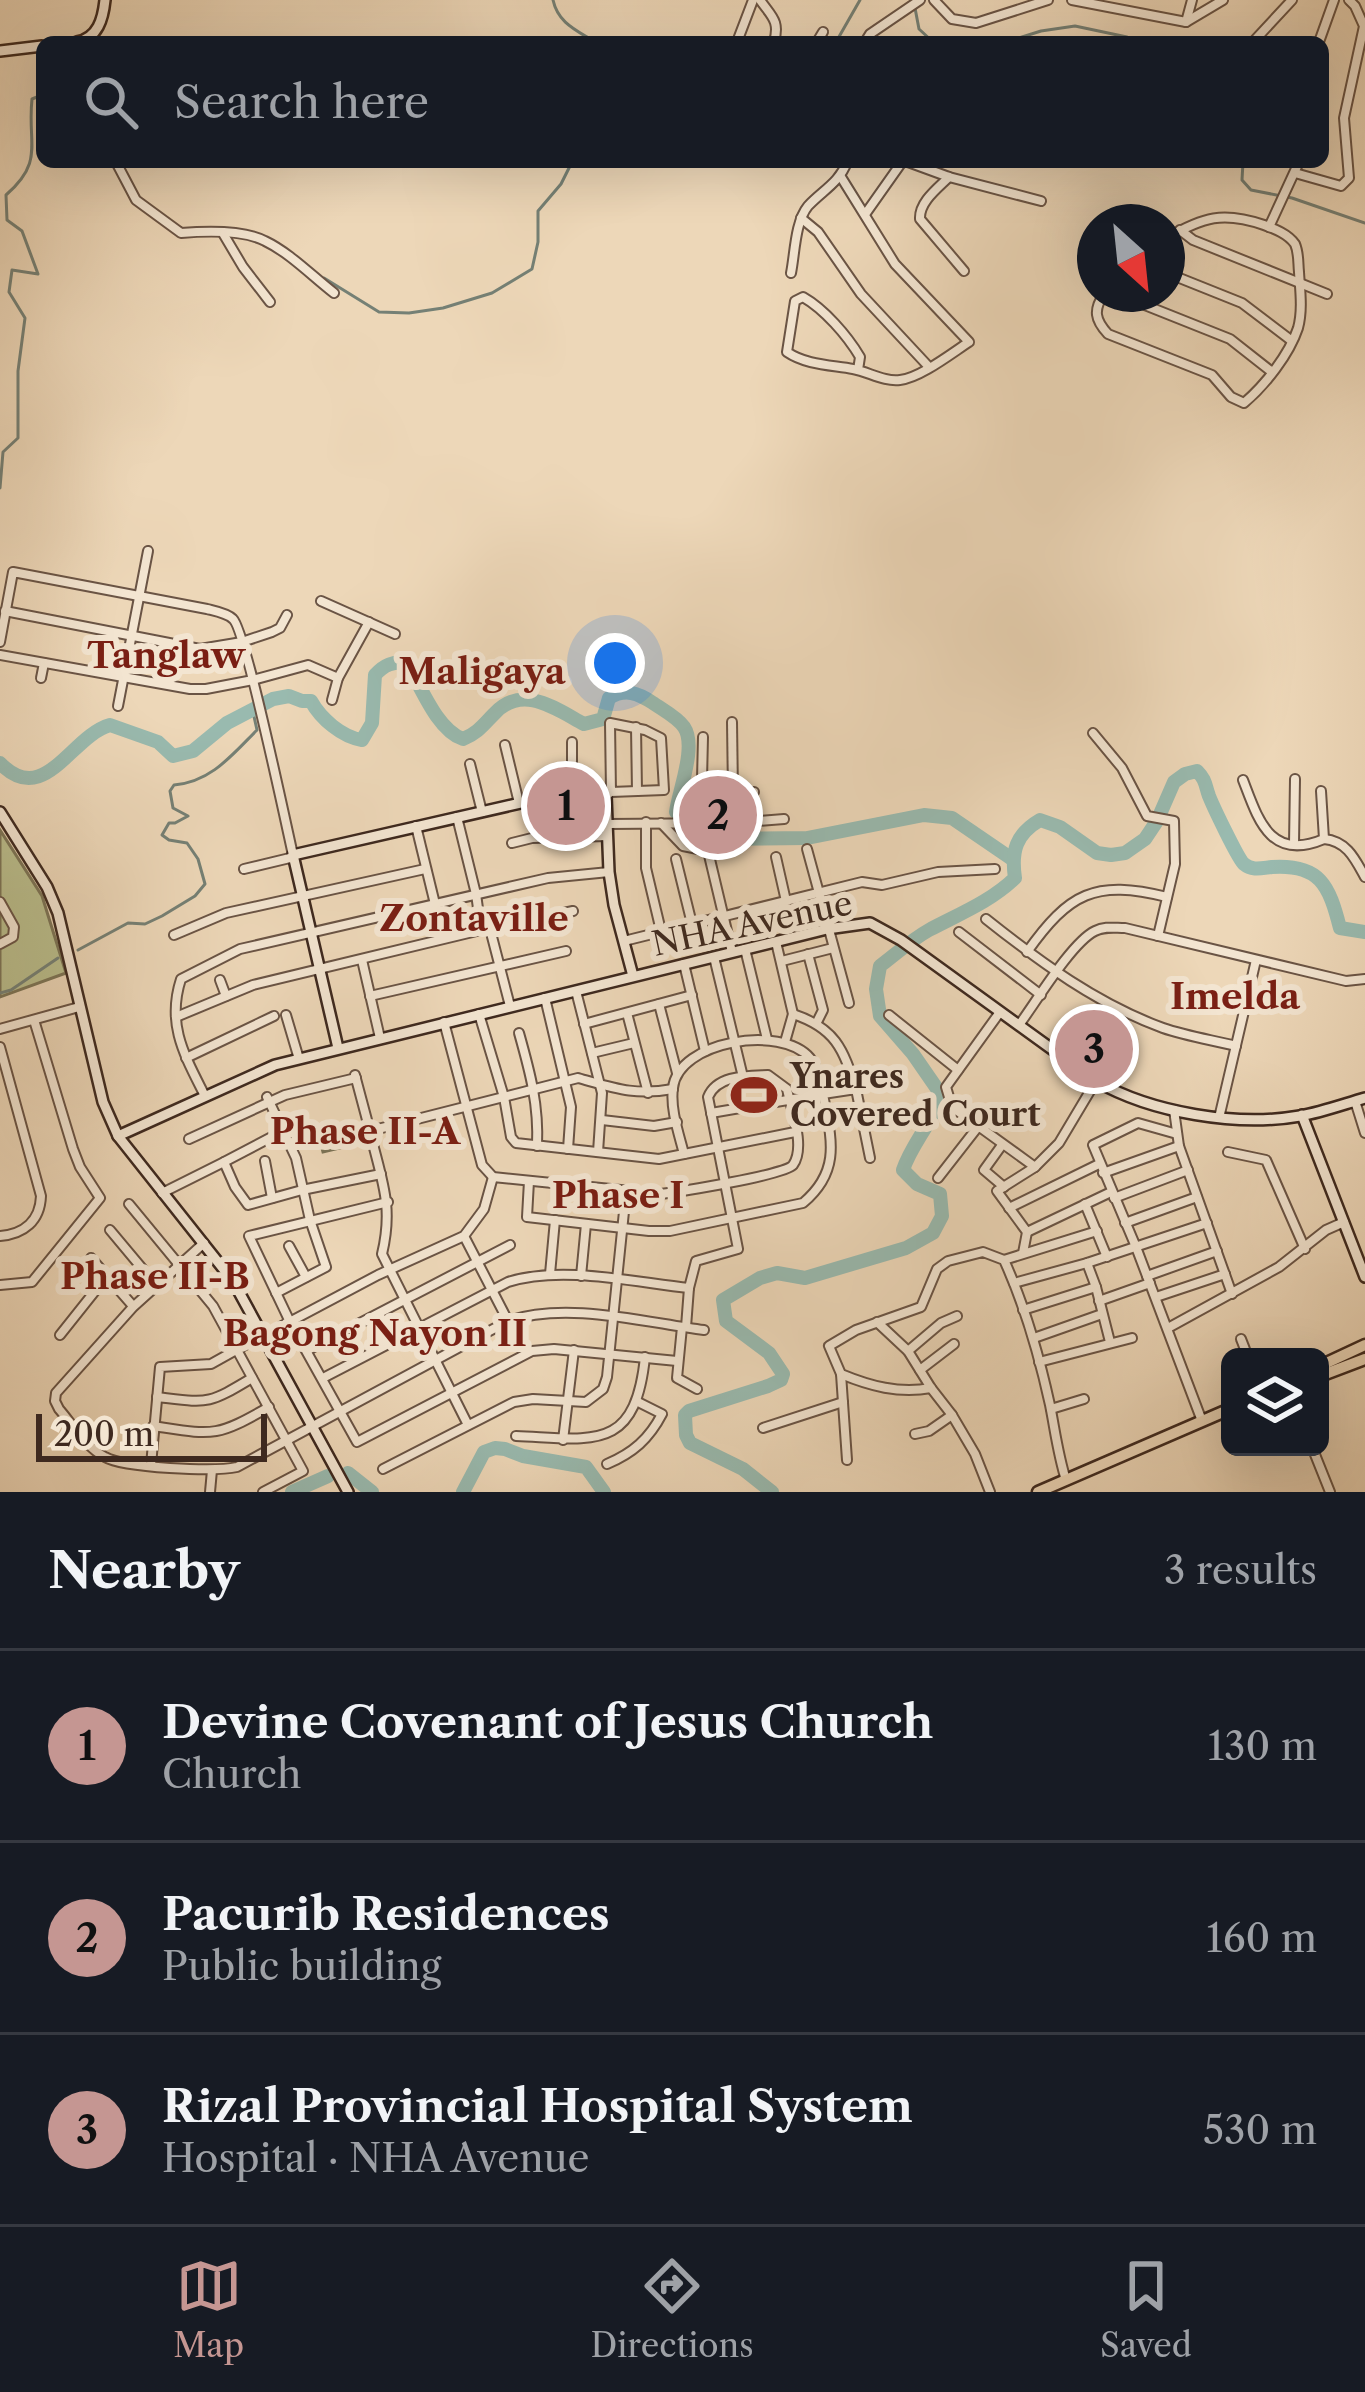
<!DOCTYPE html>
<html lang="en">
<head>
<meta charset="utf-8">
<style>
	:root { --surface:#171b24; --page:#242831; --text:#f1f3f6; --muted:#9ea1a6; --line:#363941; --accent:#c59692 }
	body { margin:0; font-family:"Libre Caslon Text",serif; background:var(--page); color:var(--text) }
	.controls { position:absolute; right:36px; bottom:36px; display:grid; overflow:hidden; border-radius:18px; box-shadow:0 12px 48px #0002 }
	.controls button { width:108px; height:108px; display:grid; place-items:center; padding:0; border:0; border-bottom:3px solid var(--line); background:var(--surface); color:var(--text); font:60px sans-serif }
	.compass { position:absolute; left:1077px; top:204px; width:108px; height:108px; border-radius:50%; background:var(--surface); box-shadow:0 12px 48px #0002; rotate:153deg }
	.scale { position:absolute; left:36px; bottom:30px; width:231px; box-sizing:border-box; padding-left:12px; border:6px solid #3e291f; border-top:0; font-size:33px; line-height:42px; white-space:nowrap; color:#3e291f; -webkit-text-stroke:9px #f3e5d1; paint-order:stroke }
	.you { position:absolute; left:615px; top:663px; width:42px; height:42px; margin:-30px; border:9px solid #fff; border-radius:50%; background:#1a73e8; box-shadow:0 0 0 18px #1a73e833 }
	.badge { display:grid; place-items:center; width:78px; height:78px; border-radius:50%; background:var(--accent); color:#111; font-size:39px; font-weight:700 }
	.pin { position:absolute; translate:-50% -50%; border:6px solid #fff; box-shadow:0 3px 12px #0006 }
	.list { margin:0; padding:0; list-style:none }
	h2 { display:flex; justify-content:space-between; align-items:center; height:156px; margin:0; padding:0 48px; font-size:51px }
	h2 small { font-size:39px; font-weight:400; color:var(--muted) }
	.list li { display:grid; grid-template-columns:78px 1fr auto; gap:36px; align-items:center; box-sizing:border-box; height:192px; padding:0 48px; border-top:3px solid var(--line) }
	.list b { display:block; font-size:45px; white-space:nowrap }
	.list p { margin:0; font-size:39px; white-space:nowrap; color:var(--muted) }
	.list em { font-size:39px; font-style:normal; color:var(--muted) }
	.icon { flex:none; width:66px; height:66px; fill:none; stroke:currentColor; stroke-width:2; stroke-linecap:round; stroke-linejoin:round }
	.map { position:relative; flex:none; width:1365px; height:1492px; overflow:hidden }
	.search { position:absolute; background:var(--surface); box-shadow:0 12px 48px #0002; left:36px; right:36px; top:36px; height:132px; display:flex; align-items:center; gap:30px; box-sizing:border-box; padding:0 42px; border-radius:18px; color:var(--muted); font-size:45px }
	.sheet { height:732px; background:var(--surface) }
	nav { display:flex; justify-content:space-around; align-items:center; box-sizing:border-box; height:168px; border-top:3px solid var(--line); background:var(--surface); font-size:33px; color:var(--muted) }
	nav a { display:grid; justify-items:center; gap:6px }
	nav .on { color:var(--accent) }
	.map>svg:first-child { display:block }
</style>
</head>
<body>
<div class="map">
<svg width="1365" height="1492" viewBox="0 0 1365 1492">
	<rect width="100%" height="100%" fill="#edd7b8"/>
	<filter id="stains"><feTurbulence type="fractalNoise" baseFrequency=".00167" numOctaves="4"/><feColorMatrix values="0 0 0 0 .2 0 0 0 0 .09 0 0 0 0 .02 0 0 0 .5 -.17"/></filter>
	<radialGradient id="worn" r=".72"><stop offset=".6" stop-color="#630" stop-opacity="0"/><stop offset="1" stop-color="#630" stop-opacity=".3"/></radialGradient>
	<g fill="#babe8d" stroke="#7c7456" stroke-width="3">
		<path d="M0,830L42,896L66,973L0,997Z"/>
		<path d="M352,1124L357,1144L323,1152L318,1133Z"/>
	</g>
	<g fill="none" stroke-linecap="round" stroke-linejoin="round">
		<g stroke="#758075" stroke-width="3">
			<path d="M553,0C558,23 576,30 595,42"/>
			<path d="M915,8L919,29L933,42"/>
			<path d="M836,42L860,0"/>
			<path d="M1006,42L1041,31L1075,26L1127,37L1134,42"/>
			<path d="M782,162L786,166H799L802,162"/>
			<path d="M1243,162L1242,180L1251,190L1292,198L1365,223"/>
			<path d="M324,278L379,312L409,313L443,308L492,293L532,269L538,242V211L561,184L572,162"/>
			<path d="M0,488L3,452L18,438V371L25,318L9,292L12,270L38,274L22,231L7,220L6,195C45,161 27,144 32,99L42,95"/>
			<path d="M78,950L128,923L145,924L162,916L195,896L205,884L198,859L187,843L169,840L162,835L169,823H175L188,816L173,808L170,791L174,785C211,782 232,755 257,730L253,712"/>
			<path d="M0,993L11,990L58,958"/>
		</g>
		<g stroke="#99baaf" stroke-width="14">
			<path d="M0,763C44,809 71,736 110,725L158,742L173,756L193,751L227,723L273,699L289,696L302,701H311C321,719 342,737 362,740L372,723L375,675C384,665 393,661 407,663C421,687 437,730 463,739C478,733 484,724 494,714C522,683 556,709 584,724L603,719L609,698C625,688 638,693 653,703C663,710 677,717 684,727C697,746 679,790 676,812"/>
			<path d="M678,828L685,836L700,839L807,838L924,815L952,818L1012,859"/>
			<path d="M348,1473L372,1492"/>
			<path d="M292,1492L328,1476"/>
			<path d="M463,1492L484,1452L495,1448L505,1449L523,1456L586,1467L604,1492"/>
			<path d="M772,1492L743,1469L690,1443L686,1435L685,1415L689,1411L768,1386L781,1380L783,1374L769,1353L726,1321L723,1300L760,1278L777,1273L805,1278L906,1248L933,1233L942,1216L940,1194L917,1184L903,1170C912,1142 935,1121 940,1093L913,1054L880,1016L876,989L880,966C896,954 911,940 929,930C959,914 990,902 1015,878C1011,851 1016,834 1040,820L1060,827L1097,853L1111,855L1125,853L1145,839L1157,821L1174,782L1185,774L1197,771C1206,780 1205,785 1209,796C1213,806 1238,859 1244,864C1252,871 1262,868 1272,867C1320,864 1329,885 1340,928L1365,932"/>
		</g>
		<g stroke="#6a5445" stroke-width="12">
			<g id="street">
				<path d="M760,0C772,17 780,21 774,42"/>
				<path d="M934,0L952,19L976,23L1048,0"/>
				<path d="M1072,0L1186,22L1223,0"/>
				<path d="M1186,22L1192,0"/>
				<path d="M737,42L753,0"/>
				<path d="M817,42L823,32"/>
				<path d="M865,42L870,34L920,0"/>
				<path d="M1253,42L1292,0"/>
				<path d="M1319,42L1334,0"/>
				<path d="M116,162L136,200L181,233C205,231 244,230 265,241C290,253 312,276 334,293"/>
				<path d="M908,162L949,177L1041,201"/>
				<path d="M1295,173L1341,186L1349,178L1344,118L1364,26L1355,6L1349,0"/>
				<path d="M841,177L895,264L969,342C952,353 920,378 900,380C884,382 869,372 853,369C831,365 806,365 787,352L795,301L803,297C824,309 847,335 860,357L858,370"/>
				<path d="M949,177C938,188 919,202 920,219L964,271"/>
				<path d="M866,213L902,162"/>
				<path d="M801,218L818,232L861,294L929,367"/>
				<path d="M1269,227L1299,162"/>
				<path d="M1180,230L1193,240L1327,294"/>
				<path d="M224,235L243,267L270,302"/>
				<path d="M791,273C795,253 795,222 808,206C823,190 839,183 847,162"/>
				<path d="M1167,273L1242,303L1292,341"/>
				<path d="M1104,294C1093,310 1095,320 1108,334L1212,375L1231,397L1244,403C1265,385 1289,355 1298,328C1303,310 1300,289 1299,272C1298,263 1299,253 1295,244C1288,234 1275,229 1264,225C1223,211 1203,217 1167,238"/>
				<path d="M1117,294L1230,339L1272,372"/>
				<path d="M321,601L395,634"/>
				<path d="M5,611L200,649L242,642L272,632L280,628L287,615"/>
				<path d="M0,642L13,572L207,609C215,611 227,613 233,619C245,629 286,824 293,855"/>
				<path d="M0,655L190,689H206L253,680L308,665L338,678"/>
				<path d="M41,678L44,663"/>
				<path d="M332,700L338,678L369,622"/>
				<path d="M118,706L148,551"/>
				<path d="M732,722L733,793"/>
				<path d="M636,727L637,791"/>
				<path d="M1093,733L1122,768L1147,816L1174,821L1175,864L1158,936"/>
				<path d="M505,745L519,803"/>
				<path d="M470,764L482,812"/>
				<path d="M1243,780C1258,819 1270,862 1324,839L1321,791"/>
				<path d="M702,792H754"/>
				<path d="M606,796L611,792L664,790L661,738L645,730L610,723L611,792"/>
				<path d="M572,797V742"/>
				<path d="M457,817L476,894L481,930"/>
				<path d="M646,822V868L661,931"/>
				<path d="M701,822L703,737"/>
				<path d="M661,823L683,846L708,851L732,952"/>
				<path d="M608,824L733,823L784,819"/>
				<path d="M416,826L435,904"/>
				<path d="M1324,839C1347,841 1355,859 1365,877"/>
				<path d="M512,843L532,838L608,836"/>
				<path d="M1294,844L1295,779"/>
				<path d="M807,849L849,1003"/>
				<path d="M776,857L786,901"/>
				<path d="M676,859L692,924"/>
				<path d="M244,869L294,857"/>
				<path d="M0,902L14,927L13,937L0,944"/>
				<path d="M986,919C1040,962 1097,1004 1163,1028C1186,1036 1212,1040 1236,1046"/>
				<path d="M490,929L510,1006"/>
				<path d="M959,932L1041,995"/>
				<path d="M174,935L226,913L425,869"/>
				<path d="M624,941L862,882L882,885L938,872L995,869"/>
				<path d="M776,942L793,1014L785,1042"/>
				<path d="M745,949L767,1039"/>
				<path d="M1027,952C1069,893 1095,879 1167,897"/>
				<path d="M808,954L823,1010L817,1022"/>
				<path d="M714,957L743,1077"/>
				<path d="M362,960L380,1038"/>
				<path d="M782,961L833,948"/>
				<path d="M684,964L705,1051"/>
				<path d="M220,980L226,996"/>
				<path d="M576,991L602,1093L598,1152"/>
				<path d="M370,996L566,951"/>
				<path d="M545,998L571,1107L568,1149"/>
				<path d="M659,1004L677,1073"/>
				<path d="M1000,1012L946,1087L952,1107L1035,1167L1059,1143L1096,1081"/>
				<path d="M627,1013L648,1093"/>
				<path d="M479,1014L504,1097L511,1137L516,1143L659,1159L795,1132"/>
				<path d="M286,1015L299,1059"/>
				<path d="M889,1015L958,1070"/>
				<path d="M176,1017L253,985L481,930L573,911"/>
				<path d="M444,1022L482,1165L493,1177L660,1194C678,1192 785,1175 793,1165C806,1147 791,1109 787,1089L768,1075C747,1076 717,1075 708,1097L738,1249L696,1261L689,1288L686,1327"/>
				<path d="M584,1024L692,995"/>
				<path d="M1019,1025C1036,1002 1072,942 1095,931C1105,926 1114,928 1125,928L1346,981L1365,979"/>
				<path d="M0,1029L79,1007"/>
				<path d="M519,1033C530,1072 539,1105 537,1146"/>
				<path d="M0,1047L41,1196C40,1221 24,1234 0,1236"/>
				<path d="M592,1053L634,1043"/>
				<path d="M186,1058L274,1016"/>
				<path d="M355,1075L367,1120"/>
				<path d="M856,1089L870,1158"/>
				<path d="M205,1096C185,1056 166,1025 181,979L240,949L548,878L609,872"/>
				<path d="M267,1097L296,1158L310,1220L326,1267L276,1293"/>
				<path d="M1355,1101L1365,1133"/>
				<path d="M1174,1110L1179,1146L1232,1294"/>
				<path d="M1219,1118L1256,960"/>
				<path d="M602,1120L654,1126L677,1122"/>
				<path d="M283,1131L224,1162L235,1187L248,1205L302,1190L381,1174"/>
				<path d="M370,1131L578,1078C614,1088 634,1096 673,1089"/>
				<path d="M1177,1134L1138,1123L1093,1145L1136,1247L1202,1421"/>
				<path d="M189,1139L285,1095L356,1078"/>
				<path d="M372,1140C383,1184 393,1208 382,1254L468,1425"/>
				<path d="M1002,1145L984,1170L1004,1187"/>
				<path d="M1228,1152L1266,1160L1305,1249"/>
				<path d="M684,1154C679,1134 670,1109 673,1088C678,1041 781,1024 810,1058C818,1068 820,1081 823,1094L711,1113"/>
				<path d="M265,1161L272,1198"/>
				<path d="M1103,1173L1179,1146"/>
				<path d="M938,1178L977,1128"/>
				<path d="M529,1181L527,1217L649,1231H670L803,1203C842,1170 831,1138 823,1094L856,1089C843,1048 835,1028 793,1014"/>
				<path d="M162,1193L224,1162"/>
				<path d="M1114,1198L1188,1170"/>
				<path d="M388,1202L249,1236L290,1322L357,1442L532,1351L554,1349L677,1361"/>
				<path d="M129,1204L213,1306L303,1471L263,1492"/>
				<path d="M1085,1204L1107,1257"/>
				<path d="M1009,1208L1099,1164"/>
				<path d="M1125,1223L1197,1197"/>
				<path d="M110,1230L156,1285"/>
				<path d="M1027,1232L1111,1192"/>
				<path d="M464,1236L508,1321"/>
				<path d="M204,1243L133,1307L56,1393L55,1401L59,1409C72,1424 87,1448 105,1457C124,1468 215,1472 237,1467L508,1321C566,1301 643,1322 704,1330"/>
				<path d="M289,1246L306,1277"/>
				<path d="M1023,1253L1027,1232L997,1191L1035,1167"/>
				<path d="M91,1258L133,1306"/>
				<path d="M1004,1260L1097,1231"/>
				<path d="M1087,1263L1096,1287L1110,1342"/>
				<path d="M550,1274L555,1220"/>
				<path d="M581,1276L586,1224"/>
				<path d="M1147,1276L1217,1251"/>
				<path d="M1014,1283L1087,1263L1207,1223"/>
				<path d="M0,1285L32,1282L100,1198L80,1167L73,1149L34,1020"/>
				<path d="M1156,1297L1225,1274"/>
				<path d="M1099,1301L1150,1283"/>
				<path d="M1023,1310L1096,1287"/>
				<path d="M877,1322L908,1351L931,1388L952,1415L975,1454L990,1492"/>
				<path d="M280,1327L378,1275L464,1236L484,1209L493,1177"/>
				<path d="M682,1327L677,1378L697,1389"/>
				<path d="M1168,1328L1279,1267L1326,1230L1344,1222"/>
				<path d="M60,1335L107,1276"/>
				<path d="M1034,1338L1102,1314"/>
				<path d="M1241,1339L1248,1357"/>
				<path d="M308,1350L510,1245"/>
				<path d="M908,1351L941,1323L957,1316"/>
				<path d="M1039,1362L1132,1338"/>
				<path d="M920,1370L954,1344"/>
				<path d="M841,1374L847,1460"/>
				<path d="M323,1378L508,1282C561,1265 633,1282 689,1288"/>
				<path d="M931,1388C899,1394 870,1386 841,1374L829,1346L856,1330L921,1307L937,1269L948,1261L983,1252L1004,1260C1025,1306 1039,1355 1050,1405C1055,1430 1058,1455 1066,1480"/>
				<path d="M157,1397C209,1403 207,1405 252,1378"/>
				<path d="M1051,1409L1084,1399"/>
				<path d="M153,1426C213,1435 215,1438 269,1407"/>
				<path d="M763,1428L843,1402"/>
				<path d="M915,1434L929,1431L952,1415"/>
				<path d="M516,1436C593,1439 635,1453 645,1357"/>
				<path d="M563,1440L574,1350"/>
				<path d="M1312,1447L1330,1492"/>
				<path d="M607,1464C633,1453 649,1439 662,1414L638,1402"/>
				<path d="M151,1465L160,1367L211,1364L263,1335"/>
				<path d="M383,1469L514,1402L533,1399L586,1402L603,1389L607,1377L626,1192"/>
				<path d="M210,1492L212,1470"/>
			</g>
		</g>
		<g stroke="#3e291f" stroke-width="14">
			<g id="secondary">
				<path d="M77,42C98,38 103,19 105,0"/>
				<path d="M0,51L42,46"/>
				<path d="M0,812L47,887L58,913L103,1102L118,1136L233,1281L348,1492"/>
				<path d="M338,1048L293,855L534,800L606,796L609,872L614,905L633,976"/>
				<path d="M1302,1115L1365,1277"/>
				<path d="M118,1136L275,1065L827,929L870,923L901,940L1096,1081C1152,1113 1237,1127 1300,1116C1322,1112 1344,1104 1365,1098"/>
			</g>
		</g>
		<g stroke="#3e291f" stroke-width="15">
			<g id="primary">
				<path d="M1320,1366L1365,1345"/>
				<path d="M1320,1376L1365,1359"/>
				<path d="M1038,1492L1230,1409"/>
			</g>
		</g>
		<use href="#street" stroke="#f3e5d1" stroke-width="8"/>
		<use href="#secondary" stroke="#f3e5d1" stroke-width="9"/>
		<use href="#primary" stroke="#edd7b8" stroke-width="10"/>
	</g>
	<defs>
		<g id="stadium-bare" transform="scale(3.6)"><path d="M0-5a6.5 5 0 1 0 0 10a6.5 5 0 1 0 0-10ZM-3.5-1.8h7v3.6h-7Z" fill="#8f2418" stroke="#f3e5d1" stroke-width="2.5" paint-order="stroke"/></g>
	</defs>
	<g fill-rule="evenodd">
		<use href="#stadium-bare" x="754" y="1095"/>
	</g>
	<g text-anchor="middle" stroke-width="12" stroke-linejoin="round" paint-order="stroke">
		<g font-size="33" fill="#3e291f" stroke="#f3e5d1">
			<text transform="translate(752 923) rotate(-12)" y="12">NHA Avenue</text>
		</g>
		<g font-size="33" font-weight="bold" fill="#3e291f" stroke="#f3e5d1" text-anchor="start">
			<text x="790" y="1088">Ynares<tspan x="790" dy="38">Covered Court</tspan></text>
		</g>
		<g font-size="36" font-weight="bold" fill="#7a1f14" stroke="#f3e5d1">
			<text x="166" y="668">Tanglaw</text>
			<text x="482" y="684">Maligaya</text>
			<text x="474" y="931">Zontaville</text>
			<text x="1235" y="1009">Imelda</text>
			<text x="365" y="1144">Phase II-A</text>
			<text x="618" y="1208">Phase I</text>
			<text x="155" y="1289">Phase II-B</text>
			<text x="375" y="1346">Bagong Nayon II</text>
		</g>
	</g>
	<rect width="100%" height="100%" filter="url(#stains)"/>
	<rect width="100%" height="100%" fill="url(#worn)"/>
</svg>
<div class="controls">
<button><svg class="icon" aria-label="layers" viewBox="0 0 24 24"><path d="M12 4l9 5-9 5-9-5zM3 14l9 5 9-5"/></svg></button>
</div>
<svg class="compass" viewBox="-18 -18 36 36"><path d="M0-13l5 13h-10z" fill="#e53935"/><path d="M0 13l5-13h-10z" fill="#9ea1a6"/></svg>
<div class="scale">200 m</div>
<div class="you"></div>
<div class="pin badge" style="left:566px;top:806px">1</div>
<div class="pin badge" style="left:718px;top:815px">2</div>
<div class="pin badge" style="left:1094px;top:1049px">3</div>
<div class="search"><svg class="icon" aria-label="search" viewBox="0 0 24 24"><circle cx="10" cy="10" r="6"/><path d="M15 15l6 6"/></svg>Search here</div>
</div>
<section class="sheet">
<h2>Nearby<small>3 results</small></h2>
<ul class="list">
<li><span class="badge">1</span><div><b>Devine Covenant of Jesus Church</b><p>Church</p></div><em>130 m</em></li>
<li><span class="badge">2</span><div><b>Pacurib Residences</b><p>Public building</p></div><em>160 m</em></li>
<li><span class="badge">3</span><div><b>Rizal Provincial Hospital System</b><p>Hospital · NHA Avenue</p></div><em>530 m</em></li>
</ul>
</section>
<nav>
<a class="on"><svg class="icon" aria-label="map" viewBox="0 0 24 24"><path d="M3 6l6-2 6 2 6-2v14l-6 2-6-2-6 2zM9 4v14M15 6v14"/></svg>Map</a>
<a><svg class="icon" aria-label="directions" viewBox="0 0 24 24"><path d="M12 3l9 9-9 9-9-9zM9 14v-3h6M13 9l2 2-2 2"/></svg>Directions</a>
<a><svg class="icon" aria-label="saved" viewBox="0 0 24 24"><path d="M7 4h10v16l-5-4-5 4z"/></svg>Saved</a>
</nav>
</body>
</html>
